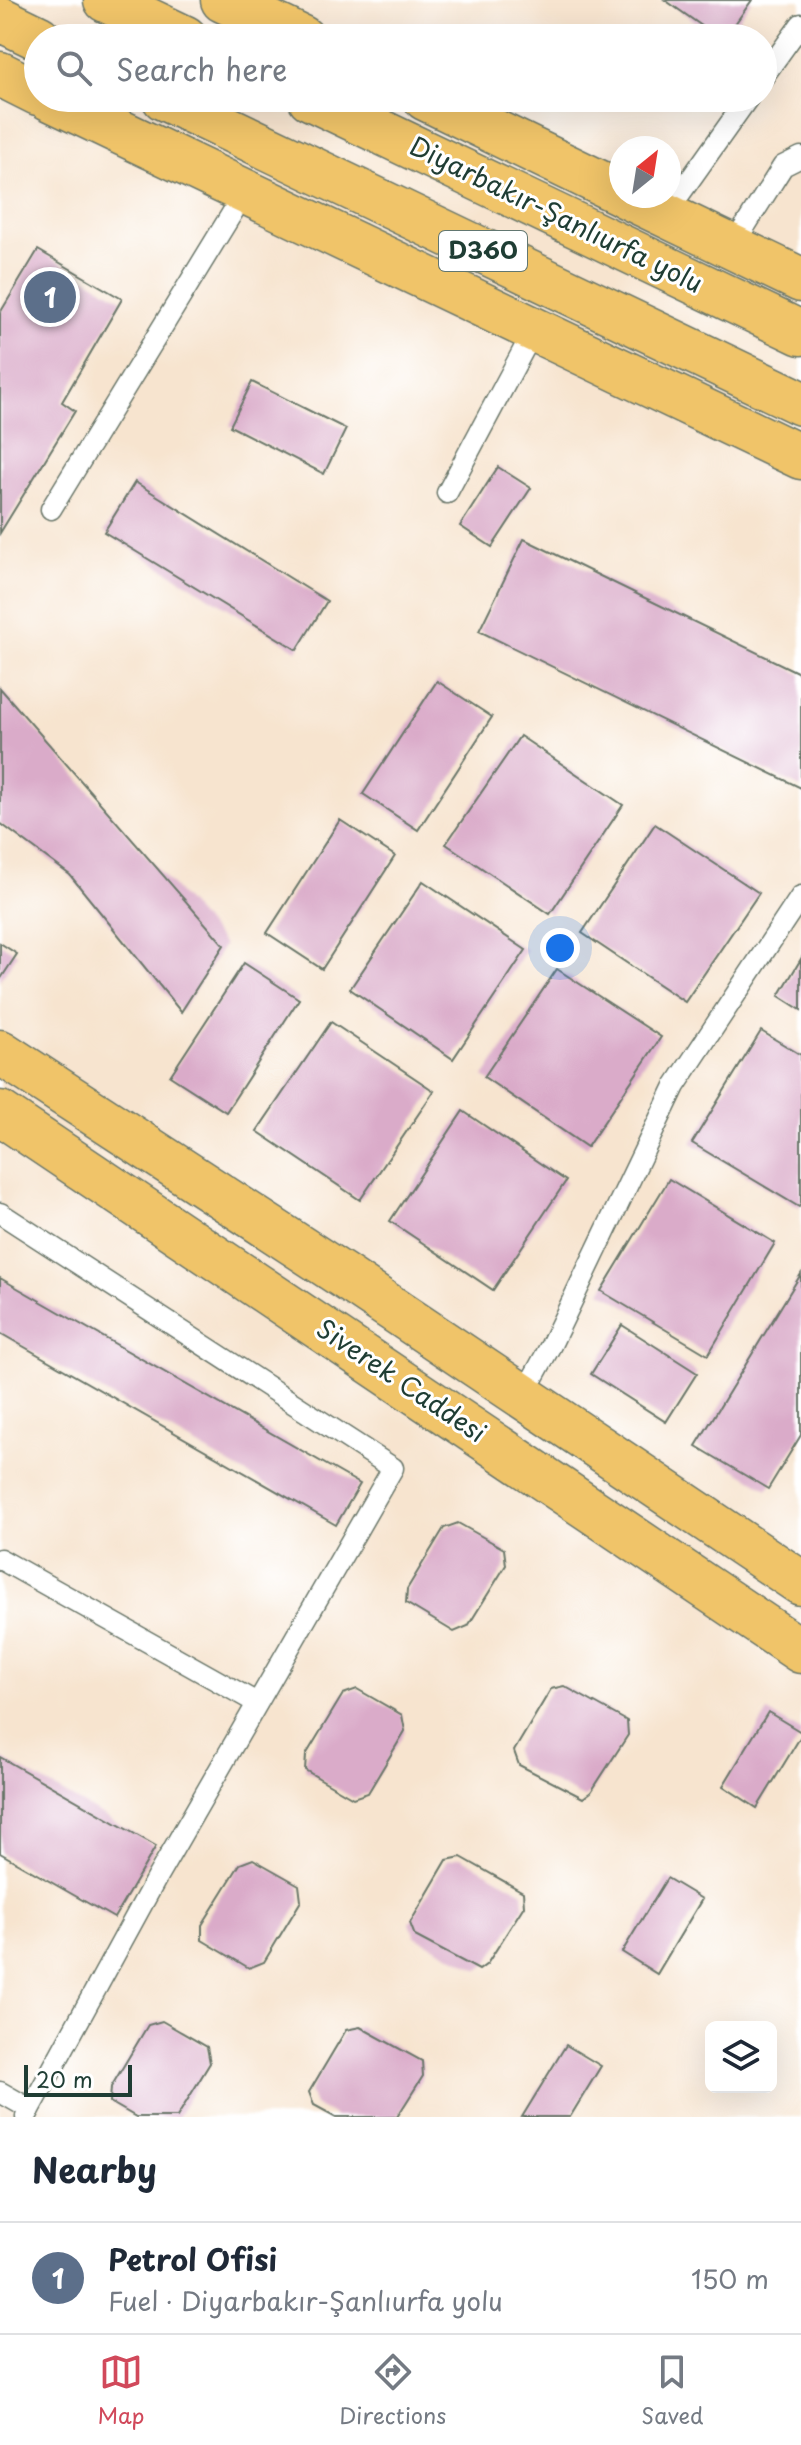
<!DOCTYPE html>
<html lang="en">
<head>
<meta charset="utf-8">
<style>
	:root { --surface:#fff; --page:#f2f2f3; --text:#1f2937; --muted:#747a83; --line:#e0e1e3; --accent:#d1495b }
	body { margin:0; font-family:"Playpen Sans",sans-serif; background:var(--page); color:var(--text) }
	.controls { position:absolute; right:24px; bottom:24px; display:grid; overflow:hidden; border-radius:12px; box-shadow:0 8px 32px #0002 }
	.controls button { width:72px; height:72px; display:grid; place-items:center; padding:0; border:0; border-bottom:2px solid var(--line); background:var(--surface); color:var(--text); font:40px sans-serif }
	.compass { position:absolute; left:609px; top:136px; width:72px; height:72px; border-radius:50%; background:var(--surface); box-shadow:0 8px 32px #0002; rotate:30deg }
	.scale { position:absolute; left:24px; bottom:20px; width:108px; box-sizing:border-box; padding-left:8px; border:4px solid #1f3d34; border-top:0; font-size:22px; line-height:28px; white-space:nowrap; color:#1f3d34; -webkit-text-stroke:6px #fff; paint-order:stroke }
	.you { position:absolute; left:560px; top:948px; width:28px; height:28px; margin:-20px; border:6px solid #fff; border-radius:50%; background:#1a73e8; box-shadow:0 0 0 12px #1a73e833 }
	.badge { display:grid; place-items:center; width:52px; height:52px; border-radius:50%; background:var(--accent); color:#fff; font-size:26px; font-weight:700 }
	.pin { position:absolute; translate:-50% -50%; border:4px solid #fff; box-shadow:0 2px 8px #0006 }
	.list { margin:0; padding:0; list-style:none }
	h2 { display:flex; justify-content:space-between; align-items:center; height:104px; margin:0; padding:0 32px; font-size:34px }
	h2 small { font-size:26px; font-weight:400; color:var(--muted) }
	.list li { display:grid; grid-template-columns:52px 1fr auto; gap:24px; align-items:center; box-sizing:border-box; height:112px; padding:0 32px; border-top:2px solid var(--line) }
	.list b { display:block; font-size:30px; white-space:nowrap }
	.list p { margin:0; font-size:26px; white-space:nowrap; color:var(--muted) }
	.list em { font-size:26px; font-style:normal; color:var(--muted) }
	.icon { flex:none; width:44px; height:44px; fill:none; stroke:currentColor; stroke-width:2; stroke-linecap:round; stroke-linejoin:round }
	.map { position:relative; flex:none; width:801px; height:2117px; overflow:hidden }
	.search { position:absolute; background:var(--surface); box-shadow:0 8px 32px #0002; left:24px; right:24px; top:24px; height:88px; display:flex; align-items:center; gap:20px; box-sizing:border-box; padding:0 28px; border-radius:44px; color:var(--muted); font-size:30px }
	.sheet { height:216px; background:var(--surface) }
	nav { display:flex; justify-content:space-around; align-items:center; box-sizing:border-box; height:112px; border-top:2px solid var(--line); background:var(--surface); font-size:22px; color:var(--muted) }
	nav a { display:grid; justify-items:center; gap:4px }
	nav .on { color:var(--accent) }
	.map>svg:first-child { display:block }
</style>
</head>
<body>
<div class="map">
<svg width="801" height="2117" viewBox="0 0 801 2117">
	<rect width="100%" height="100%" fill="#fff"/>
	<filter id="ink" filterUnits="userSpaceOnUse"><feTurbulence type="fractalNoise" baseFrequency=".0125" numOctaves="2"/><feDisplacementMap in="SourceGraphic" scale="16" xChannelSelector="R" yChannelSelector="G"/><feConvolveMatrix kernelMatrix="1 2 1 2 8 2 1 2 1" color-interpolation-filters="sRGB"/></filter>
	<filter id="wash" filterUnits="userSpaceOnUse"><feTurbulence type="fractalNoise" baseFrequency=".006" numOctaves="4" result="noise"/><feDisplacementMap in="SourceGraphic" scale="32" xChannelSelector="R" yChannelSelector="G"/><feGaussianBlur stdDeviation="1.8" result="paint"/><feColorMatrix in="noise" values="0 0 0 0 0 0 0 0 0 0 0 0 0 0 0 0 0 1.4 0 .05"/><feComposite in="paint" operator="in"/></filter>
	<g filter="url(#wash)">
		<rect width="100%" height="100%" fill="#f7e4cf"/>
		<g id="blocks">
			<g fill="#daabc9">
				<path d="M665,0H752L725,38H719Z"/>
				<path d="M38,250L122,299L62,402L75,411L0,533V313Z"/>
				<path d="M252,382L346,429L324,474L230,426Z"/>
				<path d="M498,467L531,488L492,547L460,526Z"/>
				<path d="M135,482L327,601L297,650L104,532Z"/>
				<path d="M524,539L801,674V788L479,631Z"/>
				<path d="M437,681L492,717L418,830L363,794Z"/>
				<path d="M0,688L224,945L181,1012L70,875L0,823Z"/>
				<path d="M520,736L623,805L550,914L446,844Z"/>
				<path d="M340,820L395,856L322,969L267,933Z"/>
				<path d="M655,824L759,893L685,1002L582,933Z"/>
				<path d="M423,881L526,950L453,1059L350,989Z"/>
				<path d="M0,943L17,954L0,980Z"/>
				<path d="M801,959V1010L779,996Z"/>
				<path d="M244,963L299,999L226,1112L170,1076Z"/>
				<path d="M557,969L661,1037L587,1147L484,1077Z"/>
				<path d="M331,1022L434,1091L360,1200L257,1131Z"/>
				<path d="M761,1031L801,1055V1204L799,1207L692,1143Z"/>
				<path d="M463,1111L566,1181L493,1290L390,1221Z"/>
				<path d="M669,1179L775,1243L708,1355L601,1291Z"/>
				<path d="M801,1274V1435L768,1489L696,1446Z"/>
				<path d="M0,1278L360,1484L336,1525L0,1333Z"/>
				<path d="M622,1325L697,1373L666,1422L591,1374Z"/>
				<path d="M458,1523L504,1549L506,1565L468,1626L454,1632L406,1603L407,1589L444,1528Z"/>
				<path d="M564,1686L627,1721L628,1735L591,1792L583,1798L519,1765L514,1751L551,1689Z"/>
				<path d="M357,1689L402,1715L405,1731L368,1793L353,1798L305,1770L306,1755L343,1694Z"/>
				<path d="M768,1712L801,1732V1736L757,1808L723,1786Z"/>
				<path d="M0,1757L156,1846L114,1918L0,1853Z"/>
				<path d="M461,1857L523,1892L524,1906L487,1964L479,1970L415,1936L410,1923L447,1860Z"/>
				<path d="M253,1859L299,1885L301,1901L264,1962L249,1968L202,1940V1925L240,1864Z"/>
				<path d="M667,1878L702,1899L657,1974L622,1952Z"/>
				<path d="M162,2021L207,2047L210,2063L177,2117H136L110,2102L111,2087L148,2025Z"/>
				<path d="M360,2027L422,2061L423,2076L397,2117H336L314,2105L309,2092L346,2030Z"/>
				<path d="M566,2045L601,2066L570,2117H522Z"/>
			</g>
		</g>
	</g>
	<g filter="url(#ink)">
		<use href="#blocks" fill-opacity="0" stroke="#6b776a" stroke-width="2"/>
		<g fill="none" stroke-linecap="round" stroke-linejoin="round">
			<g stroke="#6b776a" stroke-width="23">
				<g id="lane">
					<path d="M763,77L801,24"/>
					<path d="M665,215L748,98"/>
					<path d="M732,247L783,166L801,157"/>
					<path d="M447,493L534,330"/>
					<path d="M51,509L245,192"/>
					<path d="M0,1213L393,1468L156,1879L26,2117"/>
					<path d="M523,1396L551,1345L675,1086L801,896"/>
					<path d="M0,1559L257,1703"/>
					<path d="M0,2092L30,2109"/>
				</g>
			</g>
			<g stroke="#6b776a" stroke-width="47">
				<g id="primary">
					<path d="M0,1052L345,1277L801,1583"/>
					<path d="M0,1113L801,1651"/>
				</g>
			</g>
			<g stroke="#6b776a" stroke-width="47">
				<g id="highway">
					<path d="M106,0L185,38"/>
					<path d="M223,0L302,38"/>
					<path d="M0,19L39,38"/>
					<path d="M0,74L38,93"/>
					<path d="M49,98L801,457"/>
					<path d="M164,98L801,403"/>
					<path d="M310,98L801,333"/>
					<path d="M425,98L621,193"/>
					<path d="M626,196L801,280"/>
				</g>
			</g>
			<use href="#lane" stroke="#fff" stroke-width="20"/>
			<use href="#primary" stroke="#f0c469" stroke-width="44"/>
			<use href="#highway" stroke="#f0c469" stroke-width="44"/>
		</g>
	</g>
	<g text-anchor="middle" stroke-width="6" stroke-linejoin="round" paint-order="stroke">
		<rect fill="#fff" stroke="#627771" stroke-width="2" x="439" y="231" width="88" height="40" rx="6"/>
		<g font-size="24" font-weight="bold" fill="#1f3d34">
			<text x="483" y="259">D360</text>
		</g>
		<g font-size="26" fill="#1f3d34" stroke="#fff">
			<text transform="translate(556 215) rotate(26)" y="9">Diyarbakır-Şanlıurfa yolu</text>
			<text transform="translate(401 1381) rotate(34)" y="9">Siverek Caddesi</text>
		</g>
	</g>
</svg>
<div class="controls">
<button><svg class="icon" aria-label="layers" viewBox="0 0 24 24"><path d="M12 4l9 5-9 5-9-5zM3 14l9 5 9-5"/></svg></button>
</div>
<svg class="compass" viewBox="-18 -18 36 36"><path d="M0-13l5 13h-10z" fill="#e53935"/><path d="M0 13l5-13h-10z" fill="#747a83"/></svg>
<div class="scale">20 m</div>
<div class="you"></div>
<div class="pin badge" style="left:50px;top:297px;background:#5c6f8a">1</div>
<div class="search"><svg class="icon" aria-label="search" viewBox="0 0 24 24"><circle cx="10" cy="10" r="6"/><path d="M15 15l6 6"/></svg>Search here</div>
</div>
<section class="sheet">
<h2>Nearby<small></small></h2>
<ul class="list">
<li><span class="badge" style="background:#5c6f8a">1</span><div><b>Petrol Ofisi</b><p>Fuel · Diyarbakır-Şanlıurfa yolu</p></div><em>150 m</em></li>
</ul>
</section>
<nav>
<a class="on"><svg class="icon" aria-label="map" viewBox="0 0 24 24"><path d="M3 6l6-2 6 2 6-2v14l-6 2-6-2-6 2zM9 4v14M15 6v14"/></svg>Map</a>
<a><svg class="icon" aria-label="directions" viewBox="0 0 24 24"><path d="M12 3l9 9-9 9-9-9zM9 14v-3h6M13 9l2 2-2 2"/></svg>Directions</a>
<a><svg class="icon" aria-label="saved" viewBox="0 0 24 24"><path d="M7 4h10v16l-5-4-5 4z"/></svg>Saved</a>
</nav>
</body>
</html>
